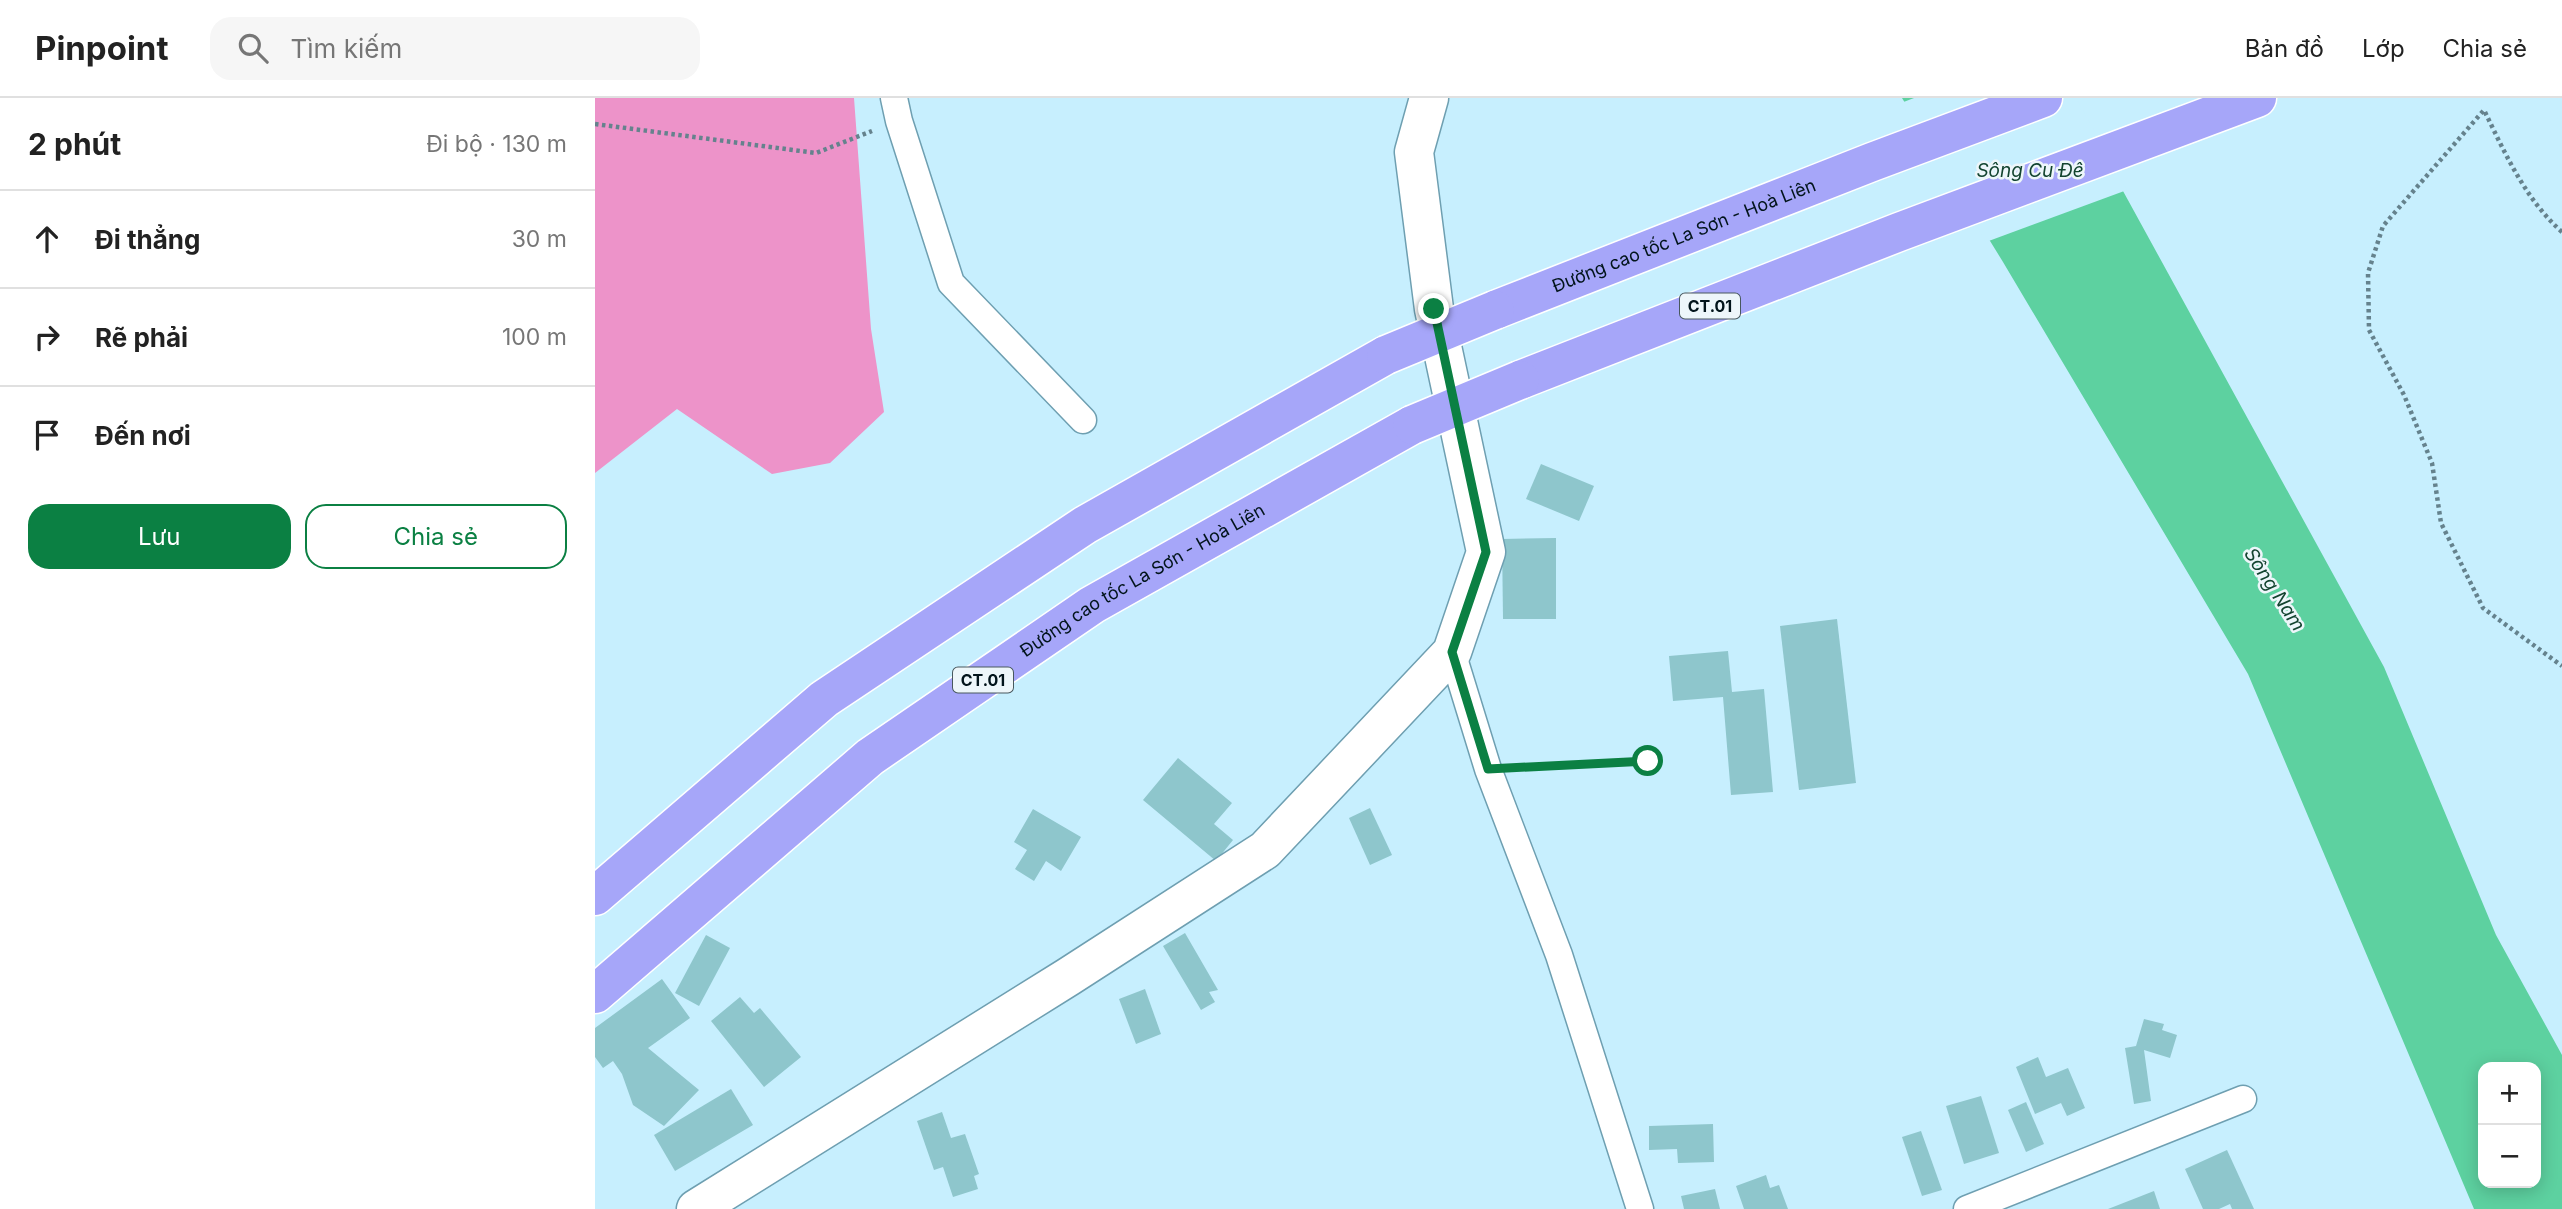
<!DOCTYPE html>
<html lang="vi">
<head>
<meta charset="utf-8">
<style>
	:root { --surface:#fff; --page:#f6f6f6; --text:#222; --muted:#767676; --line:#e0e0e0; --accent:#0b8043 }
	body { margin:0; font-family:Inter,sans-serif; background:var(--page); color:var(--text) }
	.controls { position:absolute; right:21px; bottom:21px; display:grid; overflow:hidden; border-radius:14px; box-shadow:0 4px 18px #0003 }
	.controls button { width:63px; height:63px; display:grid; place-items:center; padding:0; border:0; border-bottom:2px solid var(--line); background:var(--surface); color:var(--text); font:35px sans-serif }
	.stop { position:absolute; width:21px; height:21px; margin:-16px; border:5px solid #0b8043; border-radius:50%; background:#fff }
	.stop.end { background:#0b8043; border-color:#fff; box-shadow:0 2px 7px #0008 }
	.list { margin:0; padding:0; list-style:none }
	h2 { display:flex; justify-content:space-between; align-items:center; height:91px; margin:0; padding:0 28px; font-size:30px }
	h2 small { font-size:23px; font-weight:400; color:var(--muted) }
	.list li { display:grid; grid-template-columns:46px 1fr auto; gap:21px; align-items:center; box-sizing:border-box; height:98px; padding:0 28px; border-top:2px solid var(--line) }
	.list b { display:block; font-size:26px; white-space:nowrap }
	.list em { font-size:23px; font-style:normal; color:var(--muted) }
	.actions { display:flex; gap:14px; padding:21px 28px }
	.actions a { flex:1; padding:16px 0; border:2px solid var(--accent); border-radius:21px; text-align:center; font-size:24px; color:var(--accent) }
	.actions .main { background:var(--accent); color:#fff }
	.icon { flex:none; width:38px; height:38px; fill:none; stroke:currentColor; stroke-width:2; stroke-linecap:round; stroke-linejoin:round }
	.map { position:relative; flex:none; width:1967px; height:1111px; overflow:hidden }
	header { display:flex; align-items:center; gap:42px; box-sizing:border-box; height:98px; padding:0 35px; background:var(--surface); border-bottom:2px solid var(--line) }
	header strong { font-size:33px }
	nav { display:flex; gap:38px; margin-inline-start:auto; font-size:24px }
	.search { width:490px; height:63px; background:var(--page); display:flex; align-items:center; gap:18px; box-sizing:border-box; padding:0 24px; border-radius:21px; color:var(--muted); font-size:26px }
	main { display:flex }
	aside { flex:1; background:var(--surface) }
	.map>svg:first-child { display:block }
</style>
</head>
<body>
<header>
<strong>Pinpoint</strong>
<div class="search"><svg class="icon" aria-label="search" viewBox="0 0 24 24"><circle cx="10" cy="10" r="6"/><path d="M15 15l6 6"/></svg>Tìm kiếm</div>
<nav><a>Bản đồ</a><a>Lớp</a><a>Chia sẻ</a></nav>
</header>
<main>
<aside>
<h2>2 phút<small>Đi bộ · 130 m</small></h2>
<ul class="list">
<li><svg class="icon" aria-label="ahead" viewBox="0 0 24 24"><path d="M12 20V5M6 11l6-6 6 6"/></svg><div><b>Đi thẳng</b></div><em>30 m</em></li>
<li><svg class="icon" aria-label="right" viewBox="0 0 24 24"><path d="M7 20v-9h11M14 6l5 5-5 5"/></svg><div><b>Rẽ phải</b></div><em>100 m</em></li>
<li><svg class="icon" aria-label="arrive" viewBox="0 0 24 24"><path d="M6 21V4h12l-3 4 3 4H6"/></svg><div><b>Đến nơi</b></div></li>
</ul>
<div class="actions"><a class="main">Lưu</a><a>Chia sẻ</a></div>
</aside>
<div class="map">
<svg width="1967" height="1111" viewBox="0 0 1967 1111">
	<rect width="100%" height="100%" fill="#c7effe"/>
	<path fill="#ed93c9" d="M0,0H259L276,231L289,314L235,365L177,376L82,311L0,375Z"/>
	<path fill="#5dd1a0" fill-rule="evenodd" d="M1307,0H1477L1789,569L1901,837L1967,957V1111H1879L1653,576L1408,164ZM1888,969H1941V1085H1888Z"/>
	<path fill="#c7effe" d="M1319,0H1481L1532,92L1391,144L1306,5Z"/>
	<g fill="#8ec6cc">
		<path d="M946,366L999,388L984,423L931,401Z"/>
		<path d="M961,440V521H908L907,441Z"/>
		<path d="M1242,521L1261,685L1204,692L1185,528Z"/>
		<path d="M1133,553L1137,594L1169,591L1178,694L1136,697L1128,599L1078,603L1074,558Z"/>
		<path d="M583,660L637,705L619,726L638,742L621,763L548,702Z"/>
		<path d="M775,710L797,757L775,767L754,720Z"/>
		<path d="M438,711L486,739L466,773L451,763L439,783L420,771L432,752L419,744Z"/>
		<path d="M590,835L623,892L614,894L620,904L606,912L568,848Z"/>
		<path d="M111,837L135,850L104,908L80,895Z"/>
		<path d="M67,881L95,920L53,950L104,992L69,1028L38,1007L27,976L18,963L8,970L0,959V930Z"/>
		<path d="M550,891L566,936L541,946L524,901Z"/>
		<path d="M145,899L159,915L165,910L206,959L169,989L116,923Z"/>
		<path d="M1549,921L1569,926L1567,932L1582,937L1575,960L1549,952L1556,1003L1539,1006L1530,950L1541,948Z"/>
		<path d="M1443,959L1451,979L1473,970L1490,1010L1472,1018L1466,1005L1440,1016L1421,969Z"/>
		<path d="M136,991L158,1027L80,1073L59,1037Z"/>
		<path d="M1386,998L1404,1055L1369,1066L1351,1008Z"/>
		<path d="M1431,1004L1449,1046L1431,1054L1413,1012Z"/>
		<path d="M347,1014L356,1040L370,1036L384,1076L379,1078L383,1091L358,1099L348,1069L339,1072L322,1023Z"/>
		<path d="M1118,1026L1119,1064L1083,1065L1082,1051L1054,1052V1028Z"/>
		<path d="M1326,1033L1347,1092L1327,1098L1307,1039Z"/>
		<path d="M1632,1052L1659,1111H1637L1635,1106L1624,1111H1608L1590,1071Z"/>
		<path d="M1171,1077L1175,1090L1184,1087L1193,1111H1149L1141,1088Z"/>
		<path d="M1120,1091L1125,1111H1089L1086,1098Z"/>
		<path d="M1559,1093L1565,1111H1513Z"/>
	</g>
	<g fill="none" stroke-linecap="round" stroke-linejoin="round">
		<g stroke="#6e9fb1" stroke-width="29">
			<g id="street">
				<path d="M299,0L304,23L356,185L488,322"/>
				<path d="M857,554L893,671L964,857L1045,1111"/>
				<path d="M1372,1111L1648,1001"/>
			</g>
		</g>
		<g stroke="#6e9fb1" stroke-width="41">
			<path id="secondary" d="M101,1111L473,879L670,752L857,554L891,454L839,211L819,54L834,0"/>
		</g>
		<g stroke="#fff" stroke-width="41">
			<g id="highway">
				<path id="s1" d="M900,212L1277,64L1448,0"/>
				<path d="M925,282L1304,134L1662,0"/>
				<path d="M0,798L229,601L490,427L791,257"/>
				<path id="s2" d="M0,896L275,659L497,507L817,327"/>
			</g>
		</g>
		<g stroke="#65828d" stroke-width="4.5" stroke-dasharray="3.5 3.5" stroke-linecap="butt">
			<path d="M0,26L221,55L277,33"/>
			<path d="M1967,134C1930,101 1910,55 1889,12L1788,128L1773,175L1774,232L1809,297L1837,365L1846,425L1888,510L1967,568"/>
			<path d="M922,670L1053,663"/>
		</g>
		<use href="#street" stroke="#fff" stroke-width="26"/>
		<use href="#secondary" stroke="#fff" stroke-width="38"/>
		<use href="#highway" stroke="#a6a6f9" stroke-width="38"/>
		<g stroke="#fff" stroke-width="41" stroke-linecap="butt">
			<g id="highway-bridge">
				<path d="M791,257L900,212"/>
				<path d="M817,327L925,282"/>
			</g>
		</g>
		<use href="#highway-bridge" stroke="#a6a6f9" stroke-width="38"/>
	</g>
	<g fill="none" stroke-linecap="round" stroke-linejoin="round">
		<path stroke="#0b8043" stroke-width="9" d="M839,211L891,454L857,554L893,671L1053,663"/>
	</g>
	<g text-anchor="middle" stroke-width="5" stroke-linejoin="round" paint-order="stroke">
		<g fill="#edf6fa" stroke="#48585e" stroke-width="2">
			<rect x="1085" y="195.5" width="60" height="25" rx="5"/>
			<rect x="358" y="569.5" width="60" height="25" rx="5"/>
		</g>
		<g font-size="16" font-weight="bold" fill="#02141b">
			<text x="1115" y="214">CT.01</text>
			<text x="388" y="588">CT.01</text>
		</g>
		<g font-size="18" fill="#02141b" stroke="#edf6fa">
			<text dy="6" stroke="none"><textPath href="#s1" startOffset="203">Đường cao tốc La Sơn - Hoà Liên</textPath></text>
			<text dy="6" stroke="none"><textPath href="#s2" startOffset="688">Đường cao tốc La Sơn - Hoà Liên</textPath></text>
		</g>
		<g font-size="19" font-style="italic" fill="#134430" stroke="#edf6fa">
			<text x="1435" y="79">Sông Cu Đê</text>
			<text transform="translate(1680 491) rotate(57)" y="7">Sông Nam</text>
		</g>
	</g>
</svg>
<div class="controls">
<button>+</button>
<button>−</button>
</div>
<div class="stop" style="left:1053px;top:663px"></div>
<div class="stop end" style="left:839px;top:211px"></div>
</div>
</main>
</body>
</html>
